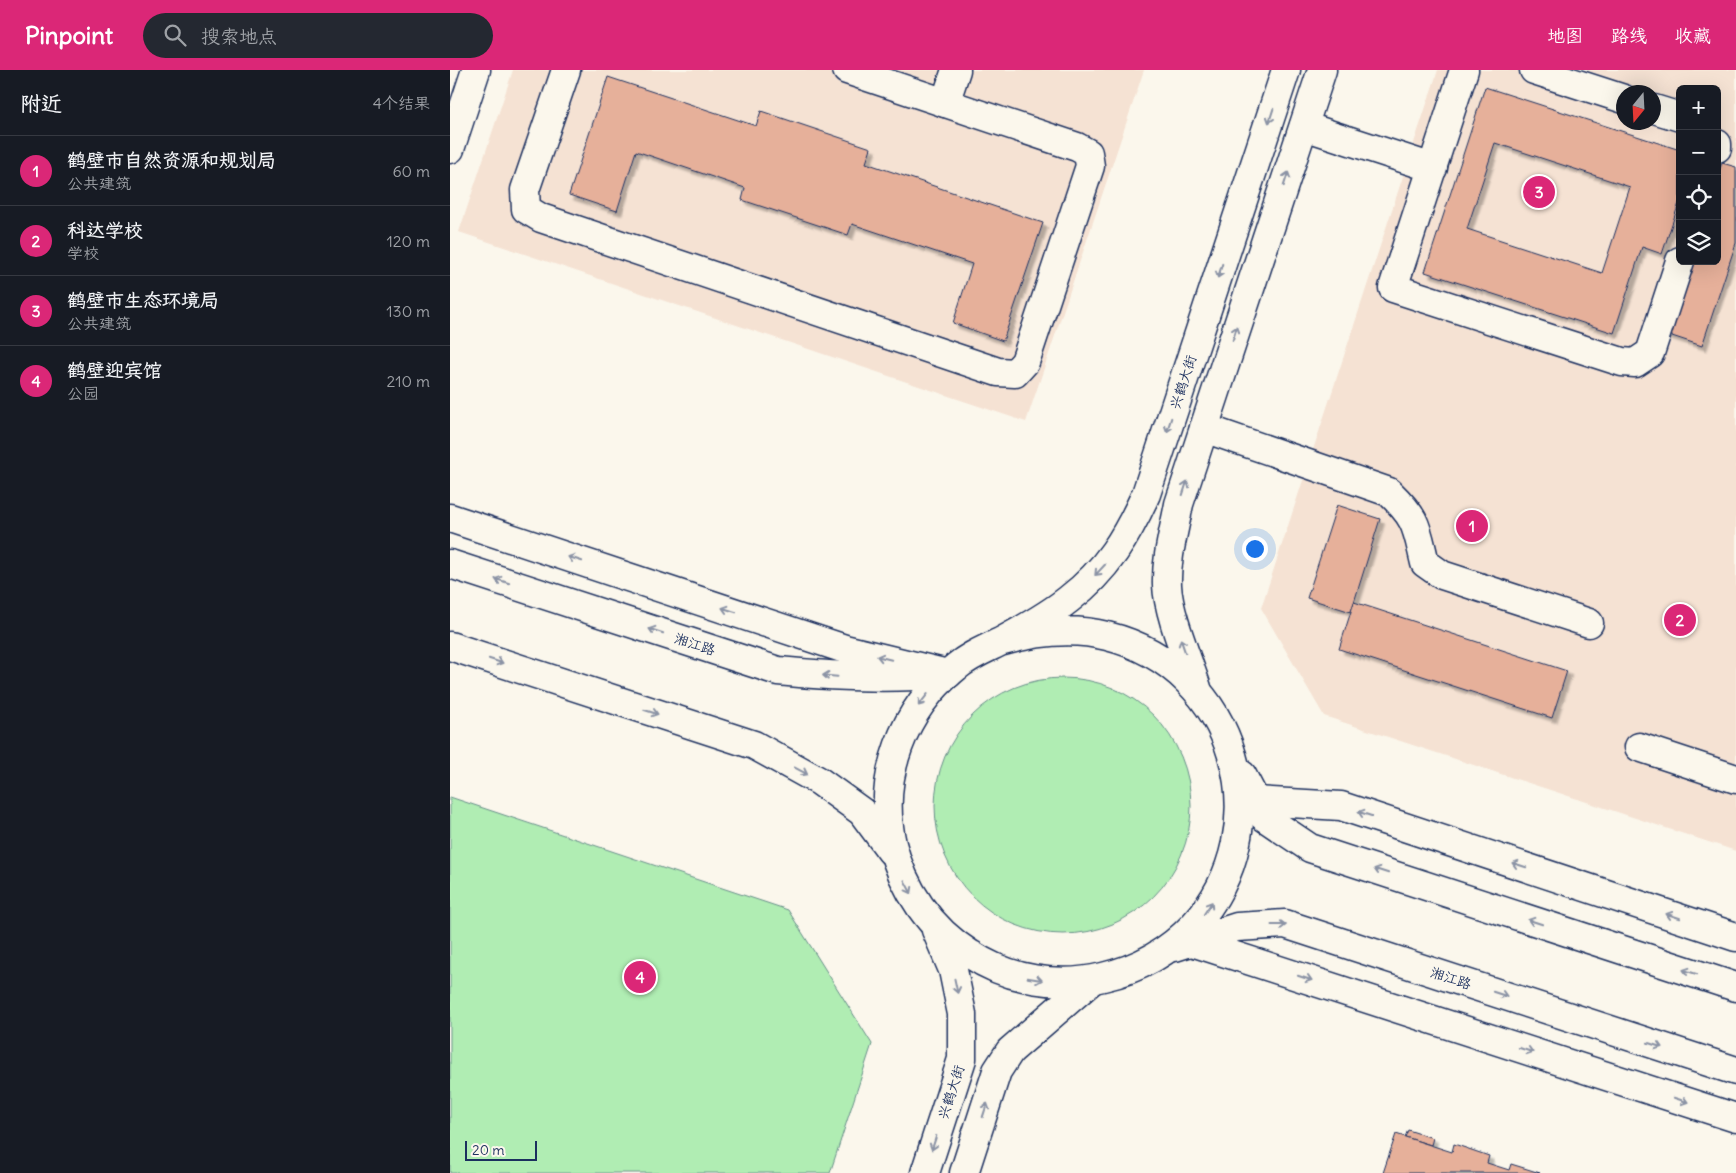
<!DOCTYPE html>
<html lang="zh">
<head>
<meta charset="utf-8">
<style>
	:root { --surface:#171b24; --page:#242831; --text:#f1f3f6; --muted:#9ea1a6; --line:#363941; --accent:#db2777 }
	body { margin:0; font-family:Delius,"LXGW WenKai TC",sans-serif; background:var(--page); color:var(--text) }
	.controls { position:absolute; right:15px; top:15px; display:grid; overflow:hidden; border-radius:8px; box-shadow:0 5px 20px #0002 }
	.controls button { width:45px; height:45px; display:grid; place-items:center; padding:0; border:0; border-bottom:1px solid var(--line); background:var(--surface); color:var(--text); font:25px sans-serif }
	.compass { position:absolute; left:1166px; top:15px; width:45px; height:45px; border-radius:50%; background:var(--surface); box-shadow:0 5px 20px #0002; rotate:198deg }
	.scale { position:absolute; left:15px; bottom:12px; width:72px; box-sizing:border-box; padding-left:5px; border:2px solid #1b2f5e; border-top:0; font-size:14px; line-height:18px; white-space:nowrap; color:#1b2f5e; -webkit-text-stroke:4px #fbf7ec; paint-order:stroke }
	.you { position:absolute; left:804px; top:478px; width:18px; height:18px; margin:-12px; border:4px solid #fff; border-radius:50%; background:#1a73e8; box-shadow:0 0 0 8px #1a73e833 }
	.badge { display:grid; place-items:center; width:32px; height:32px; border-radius:50%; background:var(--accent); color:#fff; font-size:16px; font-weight:700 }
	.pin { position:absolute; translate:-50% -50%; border:2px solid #fff; box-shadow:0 1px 5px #0006 }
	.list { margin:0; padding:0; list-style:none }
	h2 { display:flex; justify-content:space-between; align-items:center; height:65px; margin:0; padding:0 20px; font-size:21px }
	h2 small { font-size:16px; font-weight:400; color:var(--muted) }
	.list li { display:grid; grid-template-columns:32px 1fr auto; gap:15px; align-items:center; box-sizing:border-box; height:70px; padding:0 20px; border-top:1px solid var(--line) }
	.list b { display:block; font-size:19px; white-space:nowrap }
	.list p { margin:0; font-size:16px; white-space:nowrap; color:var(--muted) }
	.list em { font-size:16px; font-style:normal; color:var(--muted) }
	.icon { flex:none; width:28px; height:28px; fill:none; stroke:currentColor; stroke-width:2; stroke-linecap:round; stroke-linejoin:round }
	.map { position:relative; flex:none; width:1286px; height:1103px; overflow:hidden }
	header { display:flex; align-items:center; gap:30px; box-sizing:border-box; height:70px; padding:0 25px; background:var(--accent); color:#fff }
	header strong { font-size:24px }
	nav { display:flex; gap:28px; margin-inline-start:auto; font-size:18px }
	.search { width:350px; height:45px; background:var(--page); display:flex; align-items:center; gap:12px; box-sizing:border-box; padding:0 18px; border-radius:28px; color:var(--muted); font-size:19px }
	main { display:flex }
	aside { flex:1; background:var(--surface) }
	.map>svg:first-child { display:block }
</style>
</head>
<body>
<header>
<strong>Pinpoint</strong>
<div class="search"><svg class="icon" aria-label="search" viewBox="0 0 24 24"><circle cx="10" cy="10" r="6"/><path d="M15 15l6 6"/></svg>搜索地点</div>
<nav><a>地图</a><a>路线</a><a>收藏</a></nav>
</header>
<main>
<aside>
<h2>附近<small>4个结果</small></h2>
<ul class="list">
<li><span class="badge">1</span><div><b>鹤壁市自然资源和规划局</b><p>公共建筑</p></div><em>60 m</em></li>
<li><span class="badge">2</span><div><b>科达学校</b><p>学校</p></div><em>120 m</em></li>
<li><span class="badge">3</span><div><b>鹤壁市生态环境局</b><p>公共建筑</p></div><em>130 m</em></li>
<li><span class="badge">4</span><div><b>鹤壁迎宾馆</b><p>公园</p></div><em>210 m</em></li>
</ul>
</aside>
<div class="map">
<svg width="1286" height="1103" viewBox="0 0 1286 1103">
	<defs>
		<filter id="shadow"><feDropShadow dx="4.5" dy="4.5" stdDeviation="1" flood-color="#0004"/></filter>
	</defs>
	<rect width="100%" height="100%" fill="#fbf7ec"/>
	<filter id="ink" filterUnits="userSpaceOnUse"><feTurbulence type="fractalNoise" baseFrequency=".02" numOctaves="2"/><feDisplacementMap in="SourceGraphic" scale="10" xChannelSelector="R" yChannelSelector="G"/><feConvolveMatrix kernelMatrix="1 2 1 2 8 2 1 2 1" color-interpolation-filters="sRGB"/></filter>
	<g filter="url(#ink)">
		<g fill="#f5e2d3" fill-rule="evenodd">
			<path d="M63,0H694L576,352L9,162Z"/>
			<path d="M988,0H1286V781L874,646L811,538ZM1230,19H1267V191H1230ZM1174,22H1204V52H1174Z"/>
		</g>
		<g fill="#b0edb3" stroke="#668e88">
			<circle cx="613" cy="736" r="128"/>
			<path d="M0,727L338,840L422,974L380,1103H0Z"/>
		</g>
		<g fill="#e6b09a" stroke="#1b2f5e" fill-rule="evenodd" filter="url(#shadow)">
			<path d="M158,7L306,56L311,41L421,78L416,93L593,153L553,271L503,253L522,194L402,154L398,165L292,130L295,118L186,81L167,141L119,125Z"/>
			<path d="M1035,17L1230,80V130L1212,184L1192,177L1164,263L975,202ZM1045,73L1180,117L1152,203L1017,159Z"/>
			<path d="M1272,93L1286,97V173L1252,276L1216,264L1240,191H1267V107Z"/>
			<path d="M887,435L930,449L901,542L857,528Z"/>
			<path d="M904,532L1117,601L1102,648L889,579Z"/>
			<path d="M958,1060L983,1068L981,1075L955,1067Z"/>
			<path d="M946,1064L1002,1082L1004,1074L1039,1086L1037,1093L1059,1100L1061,1094L1090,1103H933Z"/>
		</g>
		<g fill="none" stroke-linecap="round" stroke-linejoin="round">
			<g stroke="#1b2f5e" stroke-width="31">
				<g id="minor">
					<path d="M116,0L75,120L76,139L91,148L548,302L565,303L575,292L640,96L638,83L627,77L397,0"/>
					<path d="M1014,0L943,218L1172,292L1185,293L1200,283L1230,191"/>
					<path d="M1084,0L1174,29"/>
					<path d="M495,33L506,0"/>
					<path d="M1204,39L1230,47"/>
					<path d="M854,56L983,98"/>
					<path d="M1267,74V78"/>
					<path d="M0,79L26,0"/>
					<path d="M754,358L939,422C968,450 966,456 975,493L992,505L1139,553"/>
					<path d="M0,448L395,579L490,602"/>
					<path d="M1189,677L1286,709"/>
					<path d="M806,731L891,736L1286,867"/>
					<path d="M742,872L1286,1048"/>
				</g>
			</g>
			<g stroke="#1b2f5e" stroke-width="31">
				<g id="major">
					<path d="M0,494L328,601C387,607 439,609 498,604"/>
					<path d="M553,571C588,561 622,557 657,566C787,598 832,758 744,855C720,881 688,899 653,907C609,918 559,910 520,884C480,859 453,819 442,774C427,707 453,639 506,597C520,585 536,579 552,571C574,559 599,545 619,529C657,500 677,466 696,424L836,0"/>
					<path d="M0,576L304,675L369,711L412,742L441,781"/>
					<path d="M747,618C738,590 718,543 717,515C716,488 724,461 729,434L872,0"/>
					<path d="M792,705L814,747L860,778L1286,917"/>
					<path d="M725,877L787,857L835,854L1286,1001"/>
					<path d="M475,1103L512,989V944L503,900L486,860"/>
					<path d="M514,1103L547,1001L560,981L642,910"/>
				</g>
			</g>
			<use href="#minor" stroke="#fbf7ec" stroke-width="28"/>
			<use href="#major" stroke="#fbf7ec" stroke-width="28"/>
		</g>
		<defs><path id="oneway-shaft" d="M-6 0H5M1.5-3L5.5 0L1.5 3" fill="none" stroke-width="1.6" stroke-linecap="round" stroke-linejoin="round" transform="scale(1.25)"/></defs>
		<g stroke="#8b93a5">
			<use href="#oneway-shaft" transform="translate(821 46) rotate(108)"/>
			<use href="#oneway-shaft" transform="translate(836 109) rotate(-72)"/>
			<use href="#oneway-shaft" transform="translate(770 201) rotate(108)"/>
			<use href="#oneway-shaft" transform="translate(785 263) rotate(-72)"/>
			<use href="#oneway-shaft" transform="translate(719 355) rotate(108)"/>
			<use href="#oneway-shaft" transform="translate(735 418) rotate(-72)"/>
			<use href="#oneway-shaft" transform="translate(125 489) rotate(-162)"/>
			<use href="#oneway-shaft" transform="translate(650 500) rotate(133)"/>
			<use href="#oneway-shaft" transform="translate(52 511) rotate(-162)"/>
			<use href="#oneway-shaft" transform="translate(279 540) rotate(-162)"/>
			<use href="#oneway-shaft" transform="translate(206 561) rotate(-162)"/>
			<use href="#oneway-shaft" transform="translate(733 576) rotate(-109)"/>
			<use href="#oneway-shaft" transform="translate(434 588) rotate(-166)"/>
			<use href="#oneway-shaft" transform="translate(46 591) rotate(18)"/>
			<use href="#oneway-shaft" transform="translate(380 606) rotate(-175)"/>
			<use href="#oneway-shaft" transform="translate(473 630) rotate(128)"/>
			<use href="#oneway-shaft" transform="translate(201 642) rotate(18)"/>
			<use href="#oneway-shaft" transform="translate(351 701) rotate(28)"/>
			<use href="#oneway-shaft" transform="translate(915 744) rotate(-162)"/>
			<use href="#oneway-shaft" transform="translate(1069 795) rotate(-162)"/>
			<use href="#oneway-shaft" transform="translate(931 801) rotate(-162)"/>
			<use href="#oneway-shaft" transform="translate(458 817) rotate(62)"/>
			<use href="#oneway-shaft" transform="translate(758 838) rotate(-56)"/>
			<use href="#oneway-shaft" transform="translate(1223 846) rotate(-162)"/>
			<use href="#oneway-shaft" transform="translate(1085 852) rotate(-162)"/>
			<use href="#oneway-shaft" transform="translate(829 855)"/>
			<use href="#oneway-shaft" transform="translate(1240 902) rotate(-162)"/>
			<use href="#oneway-shaft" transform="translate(855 908) rotate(18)"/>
			<use href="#oneway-shaft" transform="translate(585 909) rotate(10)"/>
			<use href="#oneway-shaft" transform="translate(506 916) rotate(78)"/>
			<use href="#oneway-shaft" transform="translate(1050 924) rotate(18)"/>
			<use href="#oneway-shaft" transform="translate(1205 975) rotate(18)"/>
			<use href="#oneway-shaft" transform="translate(1076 980) rotate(18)"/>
			<use href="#oneway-shaft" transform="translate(1231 1030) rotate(18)"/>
			<use href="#oneway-shaft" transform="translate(535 1040) rotate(-72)"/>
			<use href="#oneway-shaft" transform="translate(484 1073) rotate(108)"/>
		</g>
	</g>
	<g text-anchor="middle" stroke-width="5" stroke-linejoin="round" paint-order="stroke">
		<g font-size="14" fill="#1b2f5e" stroke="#fbf7ec">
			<text transform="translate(733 312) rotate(-72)" y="5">兴鹤大街</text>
			<text transform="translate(245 574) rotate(18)" y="5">湘江路</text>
			<text transform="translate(1001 908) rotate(18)" y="5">湘江路</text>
			<text transform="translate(501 1022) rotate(-72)" y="5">兴鹤大街</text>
		</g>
	</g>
</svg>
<div class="controls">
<button>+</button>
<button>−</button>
<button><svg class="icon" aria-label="locate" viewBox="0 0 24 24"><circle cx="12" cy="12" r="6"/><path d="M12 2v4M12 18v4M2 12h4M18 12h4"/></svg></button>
<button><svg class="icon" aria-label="layers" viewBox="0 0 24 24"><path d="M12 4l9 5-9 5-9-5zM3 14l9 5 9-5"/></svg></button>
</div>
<svg class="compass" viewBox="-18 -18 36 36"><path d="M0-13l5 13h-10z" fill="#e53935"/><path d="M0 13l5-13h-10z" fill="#9ea1a6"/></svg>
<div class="scale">20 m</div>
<div class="you"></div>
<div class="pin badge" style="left:1022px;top:456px">1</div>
<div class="pin badge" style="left:1230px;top:550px">2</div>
<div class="pin badge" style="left:1089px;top:122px">3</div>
<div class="pin badge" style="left:190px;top:907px">4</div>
</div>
</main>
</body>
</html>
